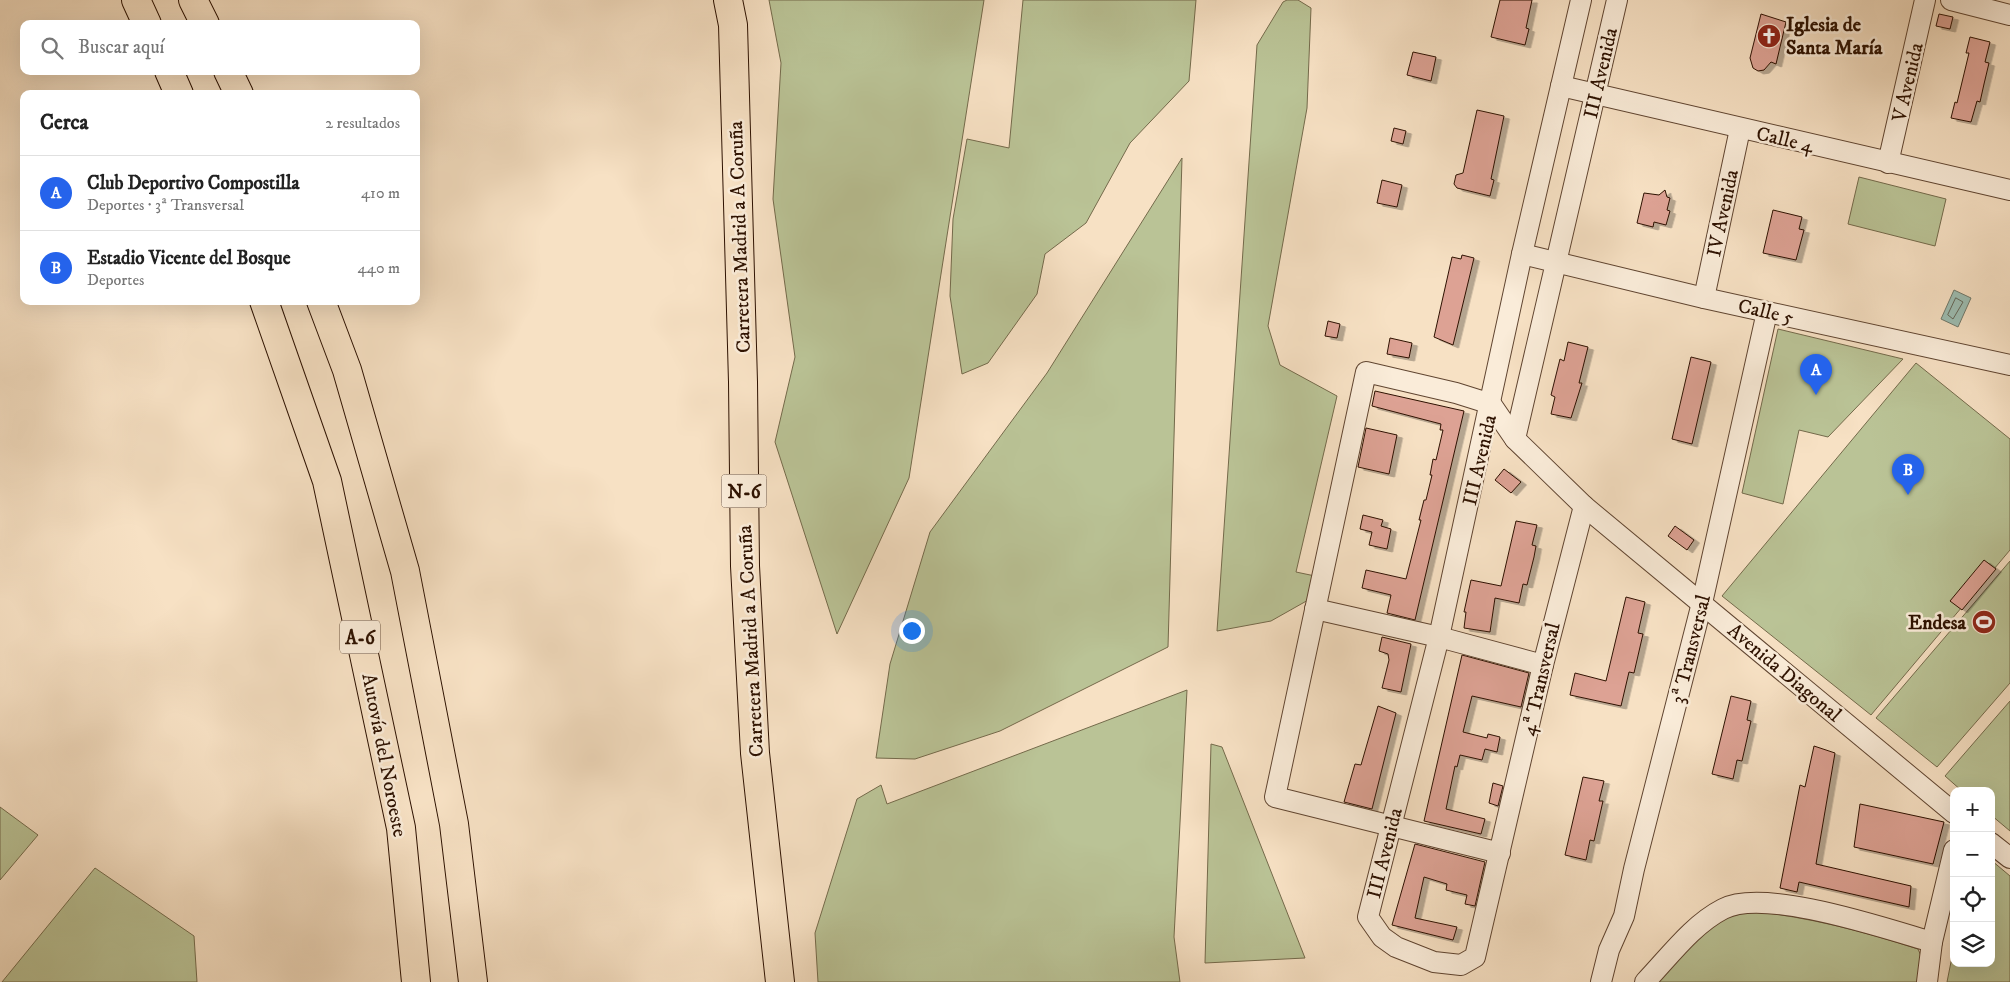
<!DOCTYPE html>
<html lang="es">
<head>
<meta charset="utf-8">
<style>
	:root { --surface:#fff; --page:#f2f2f2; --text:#222; --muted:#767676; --line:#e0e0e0; --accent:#2563eb }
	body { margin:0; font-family:"IM FELL DW Pica",serif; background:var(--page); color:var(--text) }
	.controls { position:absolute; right:15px; bottom:15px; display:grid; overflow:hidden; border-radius:10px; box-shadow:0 5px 20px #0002 }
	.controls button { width:45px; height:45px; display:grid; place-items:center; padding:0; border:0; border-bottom:1px solid var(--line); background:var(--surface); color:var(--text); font:25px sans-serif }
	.you { position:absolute; left:911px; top:630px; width:18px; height:18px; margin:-12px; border:4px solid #fff; border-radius:50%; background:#1a73e8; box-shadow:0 0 0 8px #1a73e833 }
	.badge { display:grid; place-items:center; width:32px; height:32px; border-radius:50%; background:var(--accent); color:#fff; font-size:16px; font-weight:700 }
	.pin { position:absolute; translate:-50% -41px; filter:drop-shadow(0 1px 2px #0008) }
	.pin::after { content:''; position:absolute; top:26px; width:18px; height:15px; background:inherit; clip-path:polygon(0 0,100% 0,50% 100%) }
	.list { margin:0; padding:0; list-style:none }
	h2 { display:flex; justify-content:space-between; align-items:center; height:65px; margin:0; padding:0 20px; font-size:21px }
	h2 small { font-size:16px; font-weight:400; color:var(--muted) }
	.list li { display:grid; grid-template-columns:32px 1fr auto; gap:15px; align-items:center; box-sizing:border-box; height:75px; padding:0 20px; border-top:1px solid var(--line) }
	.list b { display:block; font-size:19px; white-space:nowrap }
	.list p { margin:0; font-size:16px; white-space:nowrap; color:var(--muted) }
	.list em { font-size:16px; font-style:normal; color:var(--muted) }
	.icon { flex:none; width:28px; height:28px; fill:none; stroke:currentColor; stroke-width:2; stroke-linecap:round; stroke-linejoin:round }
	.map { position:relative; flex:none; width:2010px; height:982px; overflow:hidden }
	.search { position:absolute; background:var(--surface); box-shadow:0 5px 20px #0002; left:20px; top:20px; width:400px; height:55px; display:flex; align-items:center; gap:12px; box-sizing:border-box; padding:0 18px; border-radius:10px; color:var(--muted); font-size:19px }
	.panel { position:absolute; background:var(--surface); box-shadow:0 5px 20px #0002; left:20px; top:90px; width:400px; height:215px; border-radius:10px }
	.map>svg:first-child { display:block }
</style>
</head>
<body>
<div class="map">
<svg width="2010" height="982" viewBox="0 0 2010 982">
	<defs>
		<filter id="shadow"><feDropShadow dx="5.5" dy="3" stdDeviation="0" flood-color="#0004"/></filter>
	</defs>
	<rect width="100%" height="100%" fill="#f7e1c4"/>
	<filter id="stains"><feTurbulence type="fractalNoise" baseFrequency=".004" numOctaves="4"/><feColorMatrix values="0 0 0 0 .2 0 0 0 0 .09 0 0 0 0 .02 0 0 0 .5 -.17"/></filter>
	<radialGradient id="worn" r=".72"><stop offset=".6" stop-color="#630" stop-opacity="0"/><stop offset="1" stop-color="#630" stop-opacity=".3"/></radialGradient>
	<g fill="#bac396" stroke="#746a4b">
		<path d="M769,0H984L909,478L837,634L775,442L795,357L773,199L781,63Z"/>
		<path d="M1023,0H1196L1189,81L1130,143L1086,223L1045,254L1037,294L988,363L962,374L950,296L953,219L967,139L1009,148Z"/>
		<path d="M1287,0H1298L1311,8L1307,108L1268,326L1280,365L1337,396L1296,572L1315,576L1310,599L1271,621L1217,631L1257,45L1283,2Z"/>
		<path d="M1182,158L1168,647L1000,731L915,759L876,758L890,664L930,532L1047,373Z"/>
		<path d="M1859,177L1946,199L1935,246L1848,224Z"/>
		<path d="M1778,329L1903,359L1828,437L1799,430L1783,504L1742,493Z"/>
		<path d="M1916,363L2010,439V550L1871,715L1722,596Z"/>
		<path d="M2010,561V683L1937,767L1876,718Z"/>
		<path d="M1187,690L1174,937L1180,982H818L815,933L857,799L881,785L887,804Z"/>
		<path d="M2010,701V831L1991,815V791H1962L1945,776Z"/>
		<path d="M1211,744L1222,747L1305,958L1205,963Z"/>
		<path d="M0,807L38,835L0,880Z"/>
		<path d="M1991,860L2010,876V982H1947L1954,947V963H1991Z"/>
		<path d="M95,868L194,936L197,982H2Z"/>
		<path d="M1751,911C1808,917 1863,931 1918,949L1921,956L1917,982H1655L1708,926L1729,917Z"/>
	</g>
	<path fill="#9dbeb3" stroke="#70796b" d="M1954,290L1971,298L1958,327L1941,319Z"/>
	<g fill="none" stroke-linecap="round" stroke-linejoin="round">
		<path stroke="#65685a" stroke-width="1" d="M1956,298L1963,302L1953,319L1948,315Z"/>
	</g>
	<g fill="#dda294" stroke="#2d1100" filter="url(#shadow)">
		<path d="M1500,0H1532L1526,28L1529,29L1525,45L1491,37Z"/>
		<path d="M1761,14L1786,22L1776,64L1771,62L1764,70L1758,71L1753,68L1750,58Z"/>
		<path d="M1939,14L1953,17L1950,29L1936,26Z"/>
		<path d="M1970,37L1990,42L1985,62L1989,63L1984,84L1980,102L1977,101L1971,122L1951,118L1955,102L1957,103L1969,53H1966Z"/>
		<path d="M1413,52L1436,57L1431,81L1407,75Z"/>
		<path d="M1477,110L1504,116L1491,179L1494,180L1490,196L1457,188L1454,184L1456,175L1463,173Z"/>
		<path d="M1394,128L1406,131L1403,144L1391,141Z"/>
		<path d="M1382,180L1402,185L1397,207L1377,203Z"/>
		<path d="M1665,190L1667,197L1670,198L1667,210L1670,211L1666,225L1654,222L1653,227L1637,223L1644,193L1659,195Z"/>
		<path d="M1773,210L1802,217L1799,229L1804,230L1796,260L1763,253Z"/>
		<path d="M1462,255L1474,258L1453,345L1434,337L1452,257L1461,259Z"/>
		<path d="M1328,321L1340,324L1337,338L1325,336Z"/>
		<path d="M1390,338L1412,343L1409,358L1387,354Z"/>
		<path d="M1568,342L1588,347L1579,383H1582L1571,418L1551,414L1555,397L1551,395L1560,359L1564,361Z"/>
		<path d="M1691,357L1711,362L1692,444L1672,439Z"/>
		<path d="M1375,391L1464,411L1415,620L1387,613L1391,595L1362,588L1366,570L1406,579L1421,520H1419L1424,500H1426L1432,475H1430L1433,459L1436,460L1443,430H1440L1441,424L1372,406Z"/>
		<path d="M1366,428L1397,435L1389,474L1358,467Z"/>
		<path d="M1504,469L1521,482L1511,493L1495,480Z"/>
		<path d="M1363,515L1383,520L1381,526L1391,529L1387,549L1369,545L1372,532L1360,529Z"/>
		<path d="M1516,521L1537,525L1532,545L1536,546L1534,557L1527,585L1523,584L1519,603L1495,598L1490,632L1464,628L1466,612H1464L1471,580L1501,586Z"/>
		<path d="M1675,526L1694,540L1687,550L1668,536Z"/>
		<path d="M1984,560L1996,569L1962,610L1950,601Z"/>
		<path d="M1626,597L1645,602L1638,633L1643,634L1634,673L1629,672L1621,706L1570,695L1575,673L1606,681Z"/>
		<path d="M1382,637L1411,644L1401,692L1382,688L1389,660L1388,654L1379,651Z"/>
		<path d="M1462,655L1529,673L1521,707L1472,696L1463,732L1487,738L1488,734L1500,737L1497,752L1485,749L1482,760L1460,755L1457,767L1455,766L1446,809L1485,819L1481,834L1424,821Z"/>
		<path d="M1731,696L1751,701L1747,720L1751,721L1742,761L1737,760L1733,779L1712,774Z"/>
		<path d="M1378,706L1396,713L1372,809L1344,802L1355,764L1361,765Z"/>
		<path d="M1814,746L1835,753L1816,864L1911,886L1909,907L1799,882L1797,892L1780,888L1800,785L1805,787Z"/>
		<path d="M1583,777L1604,781L1599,801H1603L1594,841L1590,840L1586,860L1565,855Z"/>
		<path d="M1493,783L1503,786L1498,806L1489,803Z"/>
		<path d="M1860,804L1944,822L1933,864L1854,847Z"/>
		<path d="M1415,844L1485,862L1475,906L1465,904L1467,895L1446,890L1447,884L1424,877L1415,918L1457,927L1453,940L1392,925Z"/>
	</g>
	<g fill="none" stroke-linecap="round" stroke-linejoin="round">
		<g stroke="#604531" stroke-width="22">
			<g id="minor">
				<path d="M1581,0L1522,254L1439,637L1368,917L1382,937L1396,947L1434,962L1461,965L1475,957L1543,665L1584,506"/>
				<path d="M1951,0L2010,15"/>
				<path d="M1561,86L2010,190"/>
				<path d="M1888,163L1925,0"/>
				<path d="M1522,254L1704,298L2010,365"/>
				<path d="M1704,298L1740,129"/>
				<path d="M1491,404L1456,393L1366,372L1275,797L1500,853"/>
				<path d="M1491,404L1515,439L1584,506L1954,813"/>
				<path d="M1515,439L1617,0"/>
				<path d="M1315,609L1439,637L1543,665"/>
				<path d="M1991,843L2010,858"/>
				<path d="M1601,982L1609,950L1624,916L1634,869L1702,603L1767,312"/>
				<path d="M1645,982C1669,957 1692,925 1723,909C1764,887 1887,929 1932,942"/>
				<path d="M1927,982L1932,942L1954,850"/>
			</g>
		</g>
		<g stroke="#2d1100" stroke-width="30">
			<g id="highway">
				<path d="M136,0L147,24"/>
				<path d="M193,0L205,24"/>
				<path d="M728,0L733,25L743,382L745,566L755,753L780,982"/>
				<path d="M169,71L179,94"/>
				<path d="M228,71L239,94"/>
				<path d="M264,301L327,481L401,828L416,982"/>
				<path d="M321,301L347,370L405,571L454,824L473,982"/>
			</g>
		</g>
		<use href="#minor" stroke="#faecd9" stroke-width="20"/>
		<use href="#highway" stroke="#f7e1c4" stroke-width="28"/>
	</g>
	<defs>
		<g id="church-disc" transform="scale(1.25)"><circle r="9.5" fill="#8f2418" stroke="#faecd9"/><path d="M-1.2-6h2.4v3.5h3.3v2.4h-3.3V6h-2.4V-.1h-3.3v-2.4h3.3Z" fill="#fff"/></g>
		<g id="stadium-disc" transform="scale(1.25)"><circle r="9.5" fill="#8f2418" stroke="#faecd9"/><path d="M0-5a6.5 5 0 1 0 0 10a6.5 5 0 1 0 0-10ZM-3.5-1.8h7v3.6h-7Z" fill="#fff"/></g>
	</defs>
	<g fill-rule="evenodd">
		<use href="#church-disc" x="1769" y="36"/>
		<use href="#stadium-disc" x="1984" y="622"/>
	</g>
	<g text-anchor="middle" stroke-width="5" stroke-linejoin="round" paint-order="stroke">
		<g fill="#faecd9" stroke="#6a5341" stroke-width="1">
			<rect x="721.5" y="474.5" width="45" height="33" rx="4"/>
			<rect x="340" y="620.5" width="40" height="33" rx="4"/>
		</g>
		<g font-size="19" font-weight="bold" fill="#2d1100">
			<text x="744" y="498">N-6</text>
			<text x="360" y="644">A-6</text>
		</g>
		<g font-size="20" font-weight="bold" fill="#2d1100" stroke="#faecd9" text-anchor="start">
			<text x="1786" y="31">Iglesia de<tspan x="1786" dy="23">Santa María</tspan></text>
			<text x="1966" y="629" text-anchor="end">Endesa</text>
		</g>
		<g font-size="20" fill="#2d1100" stroke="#faecd9">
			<text transform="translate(1600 73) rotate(-77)" y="7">III Avenida</text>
			<text transform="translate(1907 82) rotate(-77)" y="7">V Avenida</text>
			<text transform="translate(1785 139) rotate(13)" y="7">Calle 4</text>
			<text transform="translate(1722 213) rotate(-78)" y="7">IV Avenida</text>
			<text transform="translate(739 237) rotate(-92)" y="7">Carretera Madrid a A Coruña</text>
			<text transform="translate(1766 311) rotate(13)" y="7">Calle 5</text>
			<text transform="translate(1479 460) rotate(-77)" y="7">III Avenida</text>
			<text transform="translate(750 641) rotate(-93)" y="7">Carretera Madrid a A Coruña</text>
			<text transform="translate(1690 649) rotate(-76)" y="7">3ª Transversal</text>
			<text transform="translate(1785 672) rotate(40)" y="7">Avenida Diagonal</text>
			<text transform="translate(1540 679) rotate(-77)" y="7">4ª Transversal</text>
			<text transform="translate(385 755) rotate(79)" y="7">Autovía del Noroeste</text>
			<text transform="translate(1384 853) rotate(-76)" y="7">III Avenida</text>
		</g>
	</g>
	<rect width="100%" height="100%" filter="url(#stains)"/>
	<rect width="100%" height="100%" fill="url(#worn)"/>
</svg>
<div class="controls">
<button>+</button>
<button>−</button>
<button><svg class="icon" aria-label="locate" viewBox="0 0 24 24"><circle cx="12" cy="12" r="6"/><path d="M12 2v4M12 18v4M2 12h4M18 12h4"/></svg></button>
<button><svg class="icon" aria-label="layers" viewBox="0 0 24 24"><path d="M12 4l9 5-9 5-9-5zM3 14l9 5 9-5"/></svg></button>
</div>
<div class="you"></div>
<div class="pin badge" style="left:1816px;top:395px">A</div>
<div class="pin badge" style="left:1908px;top:495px">B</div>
<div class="search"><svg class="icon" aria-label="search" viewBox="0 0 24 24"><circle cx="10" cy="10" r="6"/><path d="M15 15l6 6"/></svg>Buscar aquí</div>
<section class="panel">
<h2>Cerca<small>2 resultados</small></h2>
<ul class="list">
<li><span class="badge">A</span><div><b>Club Deportivo Compostilla</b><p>Deportes · 3ª Transversal</p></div><em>410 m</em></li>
<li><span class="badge">B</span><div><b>Estadio Vicente del Bosque</b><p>Deportes</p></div><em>440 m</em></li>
</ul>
</section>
</div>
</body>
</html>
